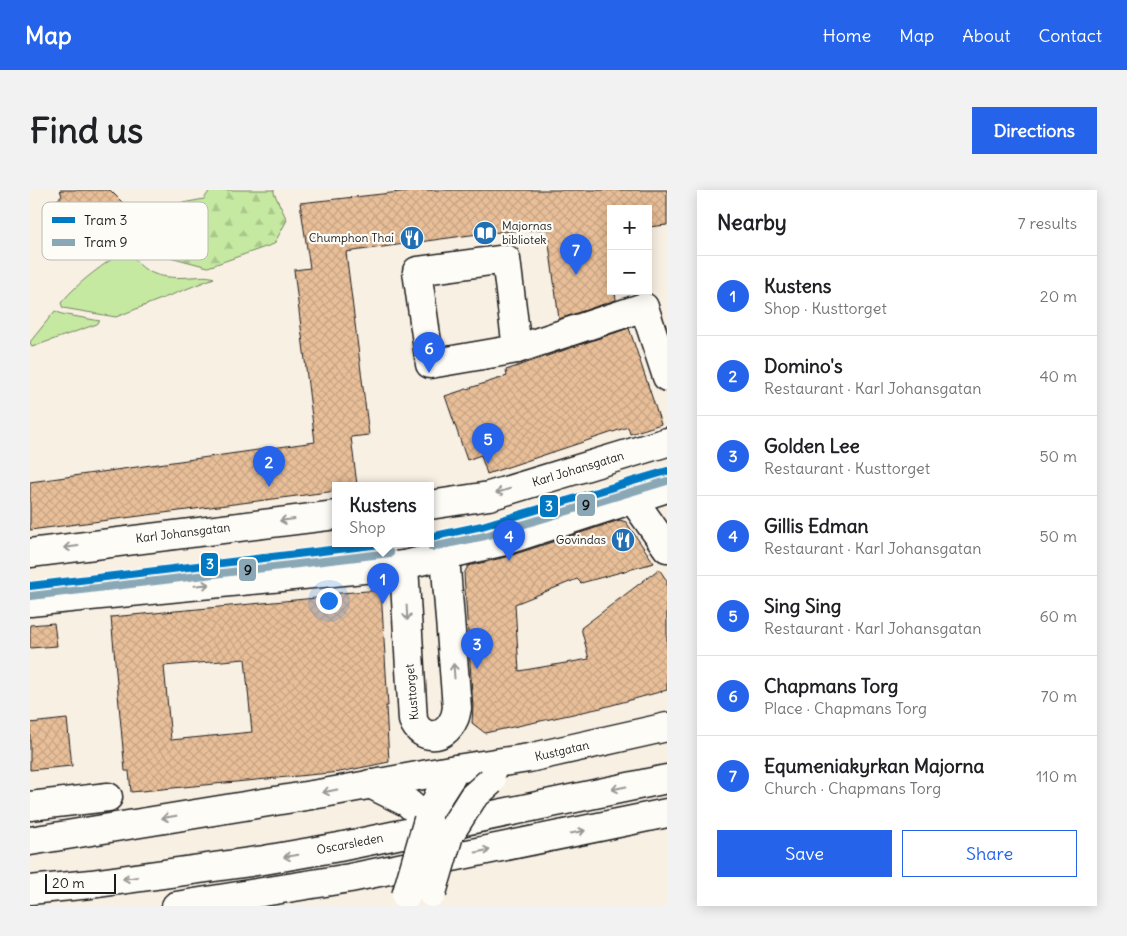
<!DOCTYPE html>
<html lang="en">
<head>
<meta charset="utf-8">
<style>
	:root { --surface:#fff; --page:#f2f2f2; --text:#202124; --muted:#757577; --line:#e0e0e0; --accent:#2563eb }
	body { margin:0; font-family:Delius,sans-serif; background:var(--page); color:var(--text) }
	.controls { position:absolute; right:15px; top:15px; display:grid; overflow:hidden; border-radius:0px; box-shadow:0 2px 12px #0003 }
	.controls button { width:45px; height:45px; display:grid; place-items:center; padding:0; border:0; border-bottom:1px solid var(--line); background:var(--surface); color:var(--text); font:25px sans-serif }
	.scale { position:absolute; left:15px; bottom:12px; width:71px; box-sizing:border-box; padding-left:5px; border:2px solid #1c1c1c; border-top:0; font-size:14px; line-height:18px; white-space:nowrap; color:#1c1c1c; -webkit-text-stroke:4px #fdfcf7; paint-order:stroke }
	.you { position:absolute; left:298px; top:410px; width:18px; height:18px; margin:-12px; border:4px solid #fff; border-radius:50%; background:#1a73e8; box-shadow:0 0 0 8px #1a73e833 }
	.badge { display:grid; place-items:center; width:32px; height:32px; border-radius:50%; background:var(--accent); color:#fff; font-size:16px; font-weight:700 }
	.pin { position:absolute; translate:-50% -41px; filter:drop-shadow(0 1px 2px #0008) }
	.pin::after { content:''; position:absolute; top:26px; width:18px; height:15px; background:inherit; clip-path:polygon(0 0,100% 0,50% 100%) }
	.popup { position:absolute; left:302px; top:292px; width:102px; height:65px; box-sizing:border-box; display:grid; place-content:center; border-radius:0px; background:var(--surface); filter:drop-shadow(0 1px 4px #0005); font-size:16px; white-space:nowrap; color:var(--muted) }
	.popup b { font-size:19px; color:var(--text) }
	.popup::after { content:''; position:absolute; left:50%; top:100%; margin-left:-10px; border:10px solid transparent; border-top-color:var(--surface) }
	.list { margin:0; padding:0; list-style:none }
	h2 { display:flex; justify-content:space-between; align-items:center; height:65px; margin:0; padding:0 20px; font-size:21px }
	h2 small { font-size:16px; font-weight:400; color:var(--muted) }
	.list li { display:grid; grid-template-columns:32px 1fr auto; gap:15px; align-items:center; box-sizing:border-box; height:80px; padding:0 20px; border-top:1px solid var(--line) }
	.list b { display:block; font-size:19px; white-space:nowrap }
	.list p { margin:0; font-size:16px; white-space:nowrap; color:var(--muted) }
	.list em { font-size:16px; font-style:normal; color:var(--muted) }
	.actions { display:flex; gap:10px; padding:15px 20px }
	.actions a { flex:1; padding:11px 0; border:1px solid var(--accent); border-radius:0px; text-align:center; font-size:18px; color:var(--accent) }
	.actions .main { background:var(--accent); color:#fff }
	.map { position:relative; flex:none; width:637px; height:716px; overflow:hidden; border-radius:0px }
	header { display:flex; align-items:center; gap:30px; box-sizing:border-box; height:70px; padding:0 25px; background:var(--accent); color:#fff }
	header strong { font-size:24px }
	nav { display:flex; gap:28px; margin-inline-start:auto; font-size:18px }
	.intro { display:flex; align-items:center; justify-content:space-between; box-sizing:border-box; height:120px; padding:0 30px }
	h1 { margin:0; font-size:35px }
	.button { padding:12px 22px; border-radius:0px; background:var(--accent); color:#fff; font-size:18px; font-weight:700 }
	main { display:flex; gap:30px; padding:0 30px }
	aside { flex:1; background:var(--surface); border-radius:0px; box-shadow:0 2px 12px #0003 }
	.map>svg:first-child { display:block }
</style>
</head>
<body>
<header>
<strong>Map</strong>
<nav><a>Home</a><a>Map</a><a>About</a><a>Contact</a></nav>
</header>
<div class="intro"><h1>Find us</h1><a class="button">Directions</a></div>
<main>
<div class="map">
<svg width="637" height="716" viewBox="0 0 637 716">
	<defs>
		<pattern id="forest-firs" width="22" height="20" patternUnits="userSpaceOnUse" patternTransform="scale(1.25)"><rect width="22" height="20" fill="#c6e9a2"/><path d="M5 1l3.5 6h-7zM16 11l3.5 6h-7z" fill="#aac78b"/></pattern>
		<pattern id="building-cross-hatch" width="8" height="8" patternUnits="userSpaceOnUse" patternTransform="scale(1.25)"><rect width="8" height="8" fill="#e9bf99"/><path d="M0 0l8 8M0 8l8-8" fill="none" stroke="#c7a483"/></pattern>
	</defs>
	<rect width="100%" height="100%" fill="#f9f0e4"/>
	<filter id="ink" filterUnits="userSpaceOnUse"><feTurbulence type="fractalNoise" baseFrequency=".02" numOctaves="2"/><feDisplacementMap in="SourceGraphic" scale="10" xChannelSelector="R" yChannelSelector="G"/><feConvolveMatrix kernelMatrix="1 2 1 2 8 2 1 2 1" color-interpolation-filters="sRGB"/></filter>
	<g filter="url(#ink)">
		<g fill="#c6e9a2" stroke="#71825f">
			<path d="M99,58C110,86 134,89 161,87C168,87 177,85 184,88L86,127L33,118L31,113C49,91 75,73 99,58Z"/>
			<path d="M25,121L32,124L70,131L67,134L2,157L0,152Z"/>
		</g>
		<path fill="url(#forest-firs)" stroke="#71825f" d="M180,0H244V3L257,30L244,54L178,77L125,63L126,49L147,14L174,9Z"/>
		<g fill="url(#building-cross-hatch)" stroke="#1c1c1c" fill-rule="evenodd">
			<path d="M30,0H80L100,20L71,55L66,50L50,62L17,18L32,6Z"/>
			<path d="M379,0H637V35L618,37V19H581V42H577L581,70V101H585L586,110L529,129L517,39L455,43L316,62L339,245L321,247L327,295H306V301L0,340V292L285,252L264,80L280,78L270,13L379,1Z"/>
			<path d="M599,138L631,234L600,244L598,237L457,284L451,265L437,270L415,206L477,186L476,180Z"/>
			<path d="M590,330L596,332L624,373L551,393L547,389L485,414L489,481L559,469L551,438L629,379L637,391V500L571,518L455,543L442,533L443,517L434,384L438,376L476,367Z"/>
			<path d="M351,400L358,516H356L359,572L310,582L101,602L99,581H95L81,427L297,407V404ZM215,469L222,542L141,550L134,476Z"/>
			<path d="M24,433L27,456L0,458V435Z"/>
			<path d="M37,529L42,576L0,580V533Z"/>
		</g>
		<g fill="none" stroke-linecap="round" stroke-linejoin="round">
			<g stroke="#1c1c1c" stroke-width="31">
				<g id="minor">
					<path d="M476,69L487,159L400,174L387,81Z"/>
					<path d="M487,159L614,117L637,187"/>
					<path d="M602,308L637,358"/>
					<path d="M400,315L459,306L637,252"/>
					<path d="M0,363L306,325"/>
					<path d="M374,375L383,530C391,551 415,550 424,529C426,526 426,521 427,518L415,366"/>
					<path d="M0,412L374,375L471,352L637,298"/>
					<path d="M0,616L78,607"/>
					<path d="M398,630L409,605L426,579L499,568L637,537"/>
				</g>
			</g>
			<g stroke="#1c1c1c" stroke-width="31">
				<g id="highway">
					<path d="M340,594L378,613L398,630"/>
					<path d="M0,651L294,603L426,579"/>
					<path d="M0,700L61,694L234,670L309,657L637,589"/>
					<path d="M146,716L320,688L637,623"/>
				</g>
			</g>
			<use href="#minor" stroke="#fdfcf7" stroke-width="28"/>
			<use href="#highway" stroke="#fdfcf7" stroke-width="28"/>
			<g stroke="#1c1c1c" stroke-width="31" stroke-linecap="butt">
				<g id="minor-bridge">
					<path d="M402,703L419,645L443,607L461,591"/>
					<path d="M376,706L398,630"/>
				</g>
			</g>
			<use href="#minor-bridge" stroke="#fdfcf7" stroke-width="28"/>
			<g stroke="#fdfcf7" stroke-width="11">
				<g id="tram-1">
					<path d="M400,347L452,336L637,281"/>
					<path d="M0,396L359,353"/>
				</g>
			</g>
			<g stroke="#fdfcf7" stroke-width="11">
				<g id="tram-2">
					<path d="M402,357L455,346L637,291"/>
					<path d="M1,406L360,363"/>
				</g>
			</g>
			<use href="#tram-1" stroke="#0079c2" stroke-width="8"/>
			<use href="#tram-2" stroke="#8aa7b6" stroke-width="8"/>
		</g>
		<defs><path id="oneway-shaft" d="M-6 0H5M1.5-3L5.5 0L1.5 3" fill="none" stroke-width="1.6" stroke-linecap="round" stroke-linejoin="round" transform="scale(1.25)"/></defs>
		<g stroke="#989794">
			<use href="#oneway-shaft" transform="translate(473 301) rotate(163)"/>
			<use href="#oneway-shaft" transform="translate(257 330) rotate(173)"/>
			<use href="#oneway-shaft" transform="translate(41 357) rotate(173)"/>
			<use href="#oneway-shaft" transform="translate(172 395) rotate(-6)"/>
			<use href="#oneway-shaft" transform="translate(377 423) rotate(87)"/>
			<use href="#oneway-shaft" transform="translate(424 481) rotate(-94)"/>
			<use href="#oneway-shaft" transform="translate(589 598) rotate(169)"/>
			<use href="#oneway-shaft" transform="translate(300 601) rotate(169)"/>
			<use href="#oneway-shaft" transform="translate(139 627) rotate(171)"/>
			<use href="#oneway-shaft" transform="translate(548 642) rotate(-12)"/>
			<use href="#oneway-shaft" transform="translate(453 661) rotate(-11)"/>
			<use href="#oneway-shaft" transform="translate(261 666) rotate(170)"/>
			<use href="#oneway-shaft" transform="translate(100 688) rotate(172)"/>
		</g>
	</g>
	<defs>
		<g id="library-disc" transform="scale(1.25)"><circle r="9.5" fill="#1f6fb2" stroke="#fdfcf7"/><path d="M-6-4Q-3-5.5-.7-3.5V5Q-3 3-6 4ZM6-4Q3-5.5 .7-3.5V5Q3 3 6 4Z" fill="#fff"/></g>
		<g id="restaurant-disc" transform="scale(1.25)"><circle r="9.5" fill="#1f6fb2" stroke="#fdfcf7"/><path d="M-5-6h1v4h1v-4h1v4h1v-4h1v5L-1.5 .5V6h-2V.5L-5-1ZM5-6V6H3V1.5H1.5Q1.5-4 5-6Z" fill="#fff"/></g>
	</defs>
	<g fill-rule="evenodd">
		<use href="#library-disc" x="455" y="43"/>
		<use href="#restaurant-disc" x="382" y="48"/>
		<use href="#restaurant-disc" x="593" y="350"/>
	</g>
	<g text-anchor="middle" stroke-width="4.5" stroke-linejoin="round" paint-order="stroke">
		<g font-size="12" fill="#1c1c1c" stroke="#fdfcf7" text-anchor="end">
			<text x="472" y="40" text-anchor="start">Majornas<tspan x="472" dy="14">bibliotek</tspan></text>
			<text x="364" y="52">Chumphon Thai</text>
			<text x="576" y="354">Govindas</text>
		</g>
		<g font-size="12" fill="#1c1c1c" stroke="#fdfcf7">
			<text transform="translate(548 279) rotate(-17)" y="4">Karl Johansgatan</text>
			<text transform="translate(153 343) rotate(-7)" y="4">Karl Johansgatan</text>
			<text transform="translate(382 502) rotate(-95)" y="4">Kusttorget</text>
			<text transform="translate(532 561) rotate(-13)" y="4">Kustgatan</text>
			<text transform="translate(320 654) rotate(-11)" y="4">Oscarsleden</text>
		</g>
	</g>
	<rect x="12" y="12" width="166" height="58" rx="8" fill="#fdfcf7" stroke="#bab9b5" stroke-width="1"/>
	<rect x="22" y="27" width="23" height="6" fill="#0079c2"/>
	<rect x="22" y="49" width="23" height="7" fill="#8aa7b6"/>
	<g font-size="14" fill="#1c1c1c">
		<text x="54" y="35">Tram 3</text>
		<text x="54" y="57">Tram 9</text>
	</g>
	<g stroke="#fdfcf7" stroke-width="2">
		<rect x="546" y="303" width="20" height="24" rx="5" fill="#8aa7b6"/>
		<rect x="509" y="304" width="20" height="24" rx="5" fill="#0079c2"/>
		<rect x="170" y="362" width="19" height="25" rx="5" fill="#0079c2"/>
		<rect x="208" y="368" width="19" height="24" rx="5" fill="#8aa7b6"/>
	</g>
	<g font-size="14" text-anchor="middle" font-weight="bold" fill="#fff">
		<text x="519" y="321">3</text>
		<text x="180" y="379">3</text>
	</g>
	<g font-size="14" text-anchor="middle" font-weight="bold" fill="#111">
		<text x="556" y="320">9</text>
		<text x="218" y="385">9</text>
	</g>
</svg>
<div class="controls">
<button>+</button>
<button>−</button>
</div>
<div class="scale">20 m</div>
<div class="you"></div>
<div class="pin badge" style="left:353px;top:414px">1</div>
<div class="popup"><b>Kustens</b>Shop</div>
<div class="pin badge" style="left:239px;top:297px">2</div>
<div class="pin badge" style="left:447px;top:479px">3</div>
<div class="pin badge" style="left:479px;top:371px">4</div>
<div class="pin badge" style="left:458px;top:274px">5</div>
<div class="pin badge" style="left:399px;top:183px">6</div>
<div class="pin badge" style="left:546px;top:85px">7</div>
</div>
<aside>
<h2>Nearby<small>7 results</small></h2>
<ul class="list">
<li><span class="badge">1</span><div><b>Kustens</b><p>Shop · Kusttorget</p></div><em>20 m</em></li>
<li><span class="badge">2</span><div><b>Domino's</b><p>Restaurant · Karl Johansgatan</p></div><em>40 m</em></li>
<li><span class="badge">3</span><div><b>Golden Lee</b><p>Restaurant · Kusttorget</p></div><em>50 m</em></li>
<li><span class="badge">4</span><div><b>Gillis Edman</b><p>Restaurant · Karl Johansgatan</p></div><em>50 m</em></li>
<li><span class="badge">5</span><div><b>Sing Sing</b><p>Restaurant · Karl Johansgatan</p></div><em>60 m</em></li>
<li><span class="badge">6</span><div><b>Chapmans Torg</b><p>Place · Chapmans Torg</p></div><em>70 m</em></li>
<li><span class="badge">7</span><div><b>Equmeniakyrkan Majorna</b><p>Church · Chapmans Torg</p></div><em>110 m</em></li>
</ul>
<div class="actions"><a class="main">Save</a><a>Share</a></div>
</aside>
</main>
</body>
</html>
